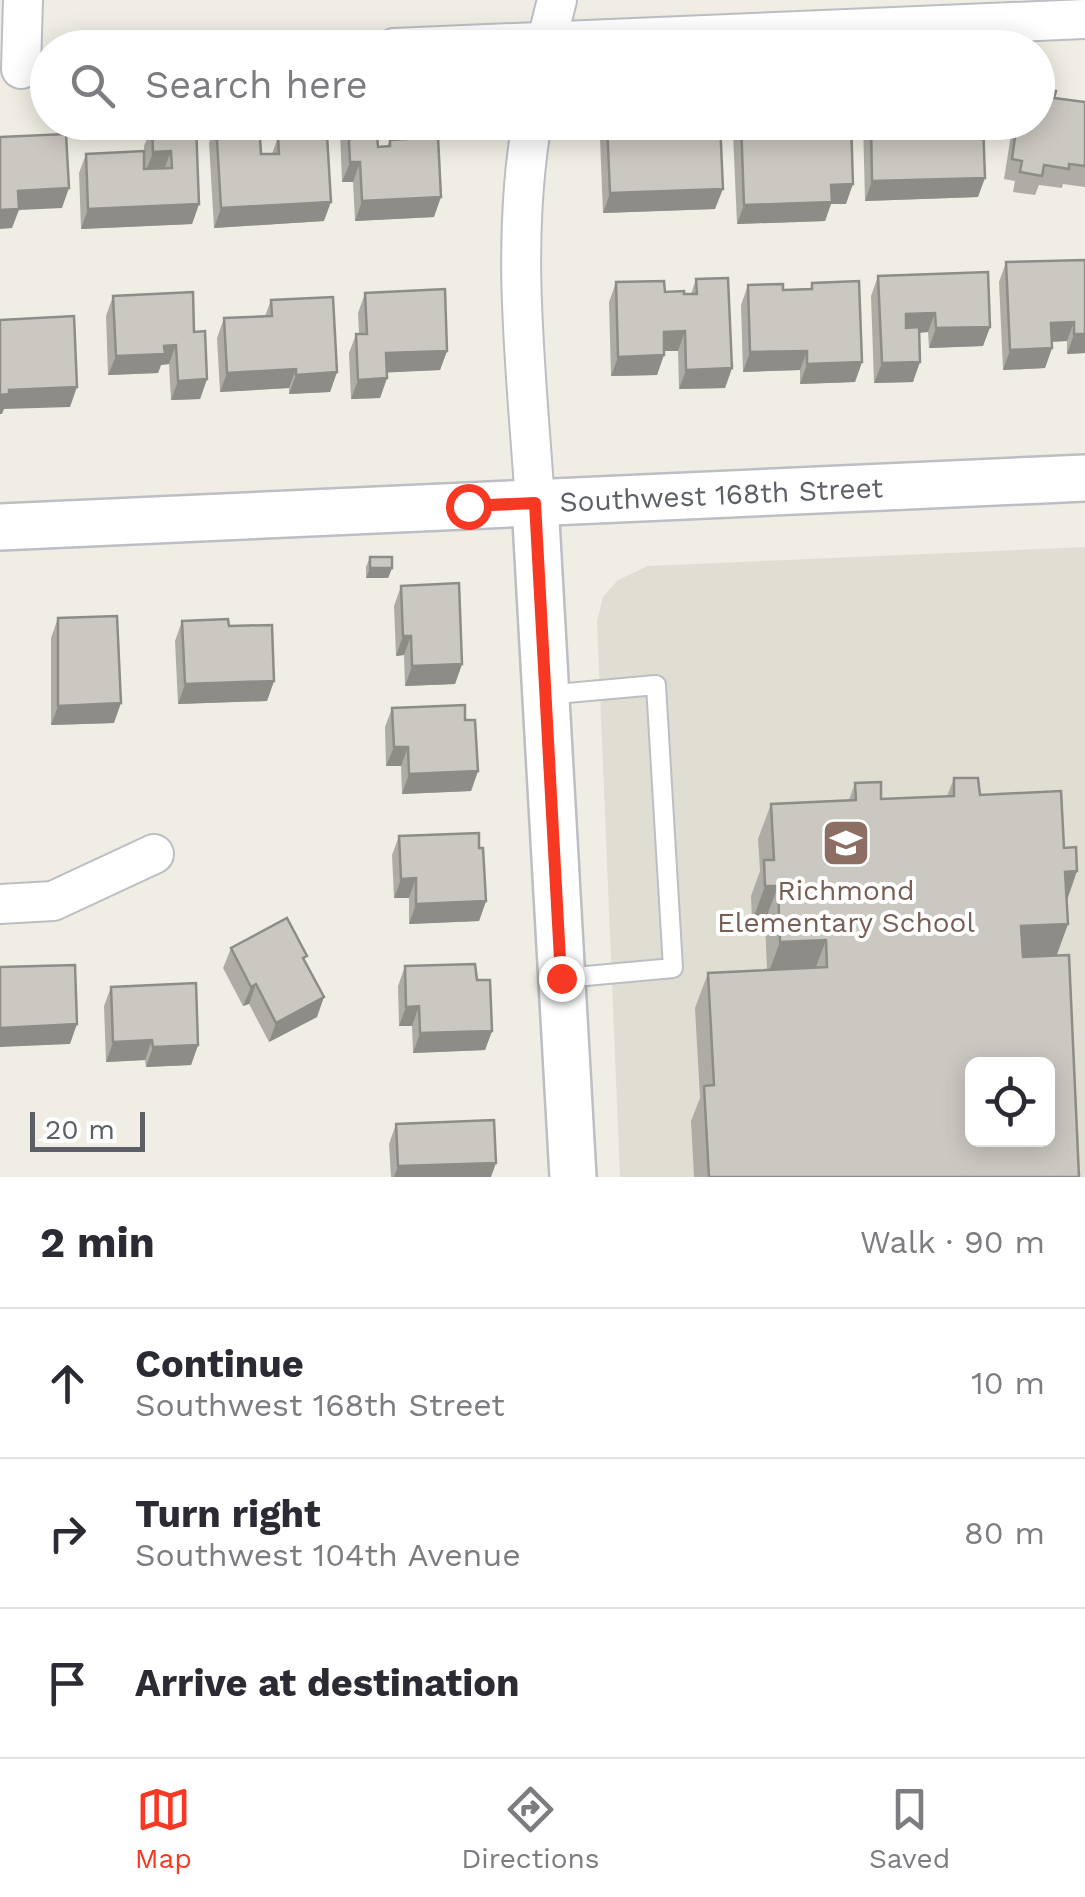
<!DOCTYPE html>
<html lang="en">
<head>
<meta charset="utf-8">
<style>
	:root { --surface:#fff; --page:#f2f2f3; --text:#2b2b33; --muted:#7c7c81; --line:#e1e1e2; --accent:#f73823 }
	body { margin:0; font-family:"Work Sans",sans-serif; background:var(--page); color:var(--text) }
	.controls { position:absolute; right:30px; bottom:30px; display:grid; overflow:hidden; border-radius:15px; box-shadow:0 5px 25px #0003 }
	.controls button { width:90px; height:90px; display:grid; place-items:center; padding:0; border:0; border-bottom:2px solid var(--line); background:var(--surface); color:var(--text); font:50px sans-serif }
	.scale { position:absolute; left:30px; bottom:25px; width:115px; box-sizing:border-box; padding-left:10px; border:5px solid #5c6066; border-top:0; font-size:28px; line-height:35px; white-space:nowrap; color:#5c6066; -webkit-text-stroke:8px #fff; paint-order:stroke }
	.stop { position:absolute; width:30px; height:30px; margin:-22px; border:8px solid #f73823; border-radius:50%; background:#fff }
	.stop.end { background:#f73823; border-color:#fff; box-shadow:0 2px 10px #0008 }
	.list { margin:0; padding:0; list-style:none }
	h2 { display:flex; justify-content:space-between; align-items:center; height:130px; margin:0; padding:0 40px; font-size:42px }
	h2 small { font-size:32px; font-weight:400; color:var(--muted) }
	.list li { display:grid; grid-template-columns:65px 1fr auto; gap:30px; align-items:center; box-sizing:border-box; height:150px; padding:0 40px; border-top:2px solid var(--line) }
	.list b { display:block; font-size:38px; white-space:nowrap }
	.list p { margin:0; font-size:32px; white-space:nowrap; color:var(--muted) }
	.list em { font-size:32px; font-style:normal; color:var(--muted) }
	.icon { flex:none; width:55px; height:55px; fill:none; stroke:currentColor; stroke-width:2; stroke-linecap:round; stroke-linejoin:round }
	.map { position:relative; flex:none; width:1085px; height:1177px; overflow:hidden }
	.search { position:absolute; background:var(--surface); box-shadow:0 5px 25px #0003; left:30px; right:30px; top:30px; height:110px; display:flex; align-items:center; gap:25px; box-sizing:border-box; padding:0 35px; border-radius:55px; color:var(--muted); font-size:38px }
	.sheet { height:580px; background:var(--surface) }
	nav { display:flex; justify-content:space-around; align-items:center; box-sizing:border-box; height:140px; border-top:2px solid var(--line); background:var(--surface); font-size:28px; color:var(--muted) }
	nav a { display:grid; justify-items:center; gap:5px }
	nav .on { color:var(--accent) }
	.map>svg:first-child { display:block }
</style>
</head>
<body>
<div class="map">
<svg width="1085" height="1177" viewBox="0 0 1085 1177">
	<rect width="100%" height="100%" fill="#f0eee4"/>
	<path fill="#e0ddd3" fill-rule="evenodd" d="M1085,547V1177H620L597,621L603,597L618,580L648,566ZM972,1064H1048V1140H972Z"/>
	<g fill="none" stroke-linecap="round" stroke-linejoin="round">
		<g stroke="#bcbec4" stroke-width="22">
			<path id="service" d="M545,695L656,685L673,968L564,978"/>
		</g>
		<g stroke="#bcbec4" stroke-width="42">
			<g id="minor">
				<path d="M394,48L1085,19"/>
				<path d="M545,48L557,0"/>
				<path d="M21,69L23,0"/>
				<path d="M532,122C510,248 527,376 535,503"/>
				<path d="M0,904L53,901L154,854"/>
			</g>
		</g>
		<g stroke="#bcbec4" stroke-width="50">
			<g id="tertiary">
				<path d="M535,503L573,1177"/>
				<path id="s1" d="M0,527L1085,478"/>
			</g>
		</g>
		<use href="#service" stroke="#fff" stroke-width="18"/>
		<use href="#minor" stroke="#fff" stroke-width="38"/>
		<use href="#tertiary" stroke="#fff" stroke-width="45"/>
	</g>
	<g fill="#afaca6">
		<path d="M1054,98L1085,102V187L1063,184L1062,188L1039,185L1035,195L1013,192L1015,181L1004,179L1013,122H1038Z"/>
		<path d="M344,122H376L378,147L387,146L390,140L434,217L355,221L353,182H342L340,134Z"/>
		<path d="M606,122H720L715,209L603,213L600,139Z"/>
		<path d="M737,122H851L846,204H831L825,221L737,224L733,134Z"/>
		<path d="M863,122H901V130L926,126L927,122H983L978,197L865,201Z"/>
		<path d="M216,123L261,154H272L278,137L324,221L214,228L209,143Z"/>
		<path d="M196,124L199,204L192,224L81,229L79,173L86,154L145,169L144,146L152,126Z"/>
		<path d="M1085,260V353L1067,354V341L1052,342V348L1045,368L1003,370L999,282L1006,262Z"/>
		<path d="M878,276L990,327L983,346L929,348L928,332L919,333L913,382L874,383L871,296Z"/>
		<path d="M696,279L732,368L725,388L679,389L678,351H664L657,375L611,376L609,302L616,282L684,294H691Z"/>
		<path d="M812,283L862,362L855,382L800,384V370L743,372L741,305L748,285L783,290L810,289Z"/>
		<path d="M365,293L447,351L440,370L386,372L387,378L380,398L351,399L349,353L356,334H359L358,313Z"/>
		<path d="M113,296L194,332L207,379L200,399L171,400L169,364L161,365L158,373L108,375L106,316Z"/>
		<path d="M271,300L337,372L330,392L289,394V388L220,392L217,338L224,318L265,316Z"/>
		<path d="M370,557L392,568L388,578H366V567Z"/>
		<path d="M401,586L462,664L455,684L405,686L404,655L396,656L394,606Z"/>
		<path d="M58,618L114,723L51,725V638Z"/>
		<path d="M182,621L229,626L274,681L267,701L178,704L175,641Z"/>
		<path d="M392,708L465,720L478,771L471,791L402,794L401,766H386L385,727Z"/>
		<path d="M954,778L1064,848L1077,871L1067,901L1068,924L1056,956L1079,1177H694L691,1121L700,1098L695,1008L708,973L767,970L765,921L752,922L751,896L760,871L758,839L771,804L849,800L855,783L881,799L947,796Z"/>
		<path d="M399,836L479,848L486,901L479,921L409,924V898H394L392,855Z"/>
		<path d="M231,948L305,961L317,1017L269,1042L249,1004L243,1006L223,968Z"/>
		<path d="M405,966L477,980L492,1031L485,1050L413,1053L412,1026H399L398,986Z"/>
		<path d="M111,987L198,1045L191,1065L146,1067L145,1060L106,1062L104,1006Z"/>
		<path d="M396,1124L491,1177H391L389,1144Z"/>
	</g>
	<g fill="#8e8c87">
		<path d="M171,151L164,170L146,171L153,152Z"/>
		<path d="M350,162H360L353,182H342Z"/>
		<path d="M985,178L978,197L865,201L872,181Z"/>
		<path d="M853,184L846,204H831L825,221L737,224L744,205L831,185Z"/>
		<path d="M69,188L62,208L19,210L12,228L0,229V210L18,191Z"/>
		<path d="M723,189L715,209L603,213L610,193Z"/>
		<path d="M441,197L434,217L355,221L362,201Z"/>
		<path d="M331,202L324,221L214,228L221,208Z"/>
		<path d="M199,204L192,224L81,229L88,209Z"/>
		<path d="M935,313L928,332L899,334L906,314Z"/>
		<path d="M1074,322L1067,341L1044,342L1051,323Z"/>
		<path d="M990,327L983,346L929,348L936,328Z"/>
		<path d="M685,331L678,351H657L664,332Z"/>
		<path d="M1074,334H1085V353L1067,354Z"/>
		<path d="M176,345L169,364L161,365L158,373L108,375L116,356L164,346Z"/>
		<path d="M1052,348L1045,368L1003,370L1010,350Z"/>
		<path d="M447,351L440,370L378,373L386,353Z"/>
		<path d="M807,351L800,370L743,372L750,352Z"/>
		<path d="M664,355L657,375L611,376L618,357Z"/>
		<path d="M862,362L855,382L800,384L807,364Z"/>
		<path d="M920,362L913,382L874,383L882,363Z"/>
		<path d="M732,368L725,388L679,389L686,370Z"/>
		<path d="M296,369L289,388L220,392L227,373Z"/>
		<path d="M337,372L330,392L289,394L296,375Z"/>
		<path d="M387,378L380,398L351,399L358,380Z"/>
		<path d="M207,379L200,399L171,400L178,381Z"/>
		<path d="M77,387L70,407L4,409L2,414H0V395L9,390Z"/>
		<path d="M370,568H392L388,578H366Z"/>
		<path d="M403,636H411L404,655L396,656Z"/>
		<path d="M462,664L455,684L405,686L412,666Z"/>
		<path d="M274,681L267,701L178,704L185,684Z"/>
		<path d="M121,703L114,723L51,725L58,706Z"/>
		<path d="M394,747H408L401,766H386Z"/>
		<path d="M478,771L471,791L402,794L409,774Z"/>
		<path d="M1077,871L1064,907L1065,872Z"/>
		<path d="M416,878L409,898H394L401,879Z"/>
		<path d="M765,886H778L765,921L752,922Z"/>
		<path d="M486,901L479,921L409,924L416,904Z"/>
		<path d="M1068,924L1055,960L1008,961L1021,926Z"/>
		<path d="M826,940L813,975L767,977L780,942Z"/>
		<path d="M256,984L249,1004L243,1006L251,987Z"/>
		<path d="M324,997L317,1017L269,1042L276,1023Z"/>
		<path d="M419,1006L412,1026H399L406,1007Z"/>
		<path d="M77,1024L70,1044L0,1047V1028Z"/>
		<path d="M492,1031L485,1050L413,1053L420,1033Z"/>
		<path d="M152,1040L145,1060L106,1062L113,1042Z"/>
		<path d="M198,1045L191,1065L146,1067L153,1047Z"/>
		<path d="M496,1163L491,1177H394L398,1166Z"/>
	</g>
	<g fill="#cbc8c1" stroke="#8e8c87" stroke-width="2.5" fill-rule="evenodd">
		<path d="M1038,88L1056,91L1054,98L1085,102V166L1069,164V169L1044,165L1042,176L1020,172L1022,161L1012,159L1017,122H1038Z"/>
		<path d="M259,122L261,154H279L278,137L327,135L331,202L221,208L216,123Z"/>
		<path d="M348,122H376L378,147L390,146V140L438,137L441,197L362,201L360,162H350Z"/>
		<path d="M607,122H720L723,189L610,193Z"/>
		<path d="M741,122H851L853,184L831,185L832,202L744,205Z"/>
		<path d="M871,122H901V130L934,125V122H983L985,178L872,181Z"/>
		<path d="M196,124L199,204L88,209L86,154L144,151V169L172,168L171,151L153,152L152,126Z"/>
		<path d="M66,134L69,188L18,191L19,209L0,210V137Z"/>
		<path d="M1085,260V334H1074V322L1051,323L1052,348L1010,350L1006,262Z"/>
		<path d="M988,272L990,327L936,328L935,313L906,314V328L919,327L920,362L882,363L878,276Z"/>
		<path d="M728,278L732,368L686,370L685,331L664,332V355L618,357L616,282L664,281L665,292L684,291V294H697L696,279Z"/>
		<path d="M859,281L862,362L807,364V351L750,352L748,285L783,284V290L812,289V283Z"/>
		<path d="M445,289L447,351L386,353L387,378L358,380L356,334H367L365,293Z"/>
		<path d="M193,292L194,332L205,331L207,379L178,381L176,345L164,346L165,354L116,356L113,296Z"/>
		<path d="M333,297L337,372L296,375V369L227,373L224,318L272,316L271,300Z"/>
		<path d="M74,316L77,387L9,390V394L0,395V320Z"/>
		<rect x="370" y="557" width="22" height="11"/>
		<path d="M459,583L462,664L412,666L411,636H403L401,586Z"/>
		<path d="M117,616L121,703L58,706V618Z"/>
		<path d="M228,619L229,626L272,625L274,681L185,684L182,621Z"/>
		<path d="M465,705V720H475L478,771L409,774L408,747H394L392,708Z"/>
		<path d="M954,778H978L980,795L1061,791L1064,848L1076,847L1077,871L1065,872L1068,924L1021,926L1023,957L1069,955L1079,1177H709L704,1086L714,1085L708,973L827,967L826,940L780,942L778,886H765L764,860H774L771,804L856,800L855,783L881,782V799L954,796ZM972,1064H1048V1140H972Z"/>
		<path d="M479,833V848H483L486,901L416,904V878L401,879L399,836Z"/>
		<path d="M287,918L307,956L303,958L324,997L276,1023L256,984L251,987L231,948Z"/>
		<path d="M475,964L477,980H490L492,1031L420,1033L419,1006L406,1007L405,966Z"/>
		<path d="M75,965L77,1024L0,1028V967Z"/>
		<path d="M196,983L198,1045L153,1047L152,1040L113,1042L111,987Z"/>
		<path d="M494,1120L496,1163L398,1166L396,1124Z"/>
	</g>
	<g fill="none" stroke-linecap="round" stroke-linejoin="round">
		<path stroke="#f73823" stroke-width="12" d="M468,506L535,503L561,978"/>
	</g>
	<defs>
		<g id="school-square" transform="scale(2.5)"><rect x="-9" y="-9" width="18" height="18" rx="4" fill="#8d6e63" stroke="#fff"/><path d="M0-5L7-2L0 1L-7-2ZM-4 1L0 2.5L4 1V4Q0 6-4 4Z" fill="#fff"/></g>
	</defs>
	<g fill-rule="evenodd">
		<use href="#school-square" x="846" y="843"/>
	</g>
	<g text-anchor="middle" stroke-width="8" stroke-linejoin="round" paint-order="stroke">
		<g font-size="28" fill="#5c6066" stroke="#fff">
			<text dy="10" stroke="none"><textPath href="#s1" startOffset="722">Southwest 168th Street</textPath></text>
		</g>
		<g font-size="28" fill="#785e54" stroke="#fff">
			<text x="846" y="900">Richmond<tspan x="846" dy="32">Elementary School</tspan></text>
		</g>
	</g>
</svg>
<div class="controls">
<button><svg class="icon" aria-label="locate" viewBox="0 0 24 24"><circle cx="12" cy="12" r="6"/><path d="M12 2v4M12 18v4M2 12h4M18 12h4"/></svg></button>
</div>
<div class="scale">20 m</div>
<div class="stop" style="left:468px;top:506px"></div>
<div class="stop end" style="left:561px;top:978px"></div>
<div class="search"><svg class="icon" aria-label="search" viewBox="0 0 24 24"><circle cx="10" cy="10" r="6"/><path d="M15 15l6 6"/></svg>Search here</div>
</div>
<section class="sheet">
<h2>2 min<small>Walk · 90 m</small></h2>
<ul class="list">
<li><svg class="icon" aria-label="ahead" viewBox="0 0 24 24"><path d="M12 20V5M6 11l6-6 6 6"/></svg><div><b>Continue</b><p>Southwest 168th Street</p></div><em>10 m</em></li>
<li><svg class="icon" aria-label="right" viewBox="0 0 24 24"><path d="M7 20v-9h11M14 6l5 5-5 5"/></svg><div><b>Turn right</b><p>Southwest 104th Avenue</p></div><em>80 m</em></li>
<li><svg class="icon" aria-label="arrive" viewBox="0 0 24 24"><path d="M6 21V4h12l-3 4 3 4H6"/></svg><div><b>Arrive at destination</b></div></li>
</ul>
</section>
<nav>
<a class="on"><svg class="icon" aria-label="map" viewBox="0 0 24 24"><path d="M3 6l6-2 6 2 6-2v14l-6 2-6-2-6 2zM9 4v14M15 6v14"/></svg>Map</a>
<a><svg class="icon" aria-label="directions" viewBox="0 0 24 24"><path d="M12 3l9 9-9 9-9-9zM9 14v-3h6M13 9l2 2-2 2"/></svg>Directions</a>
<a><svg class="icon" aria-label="saved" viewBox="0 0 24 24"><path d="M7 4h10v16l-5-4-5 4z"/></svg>Saved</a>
</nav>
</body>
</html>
